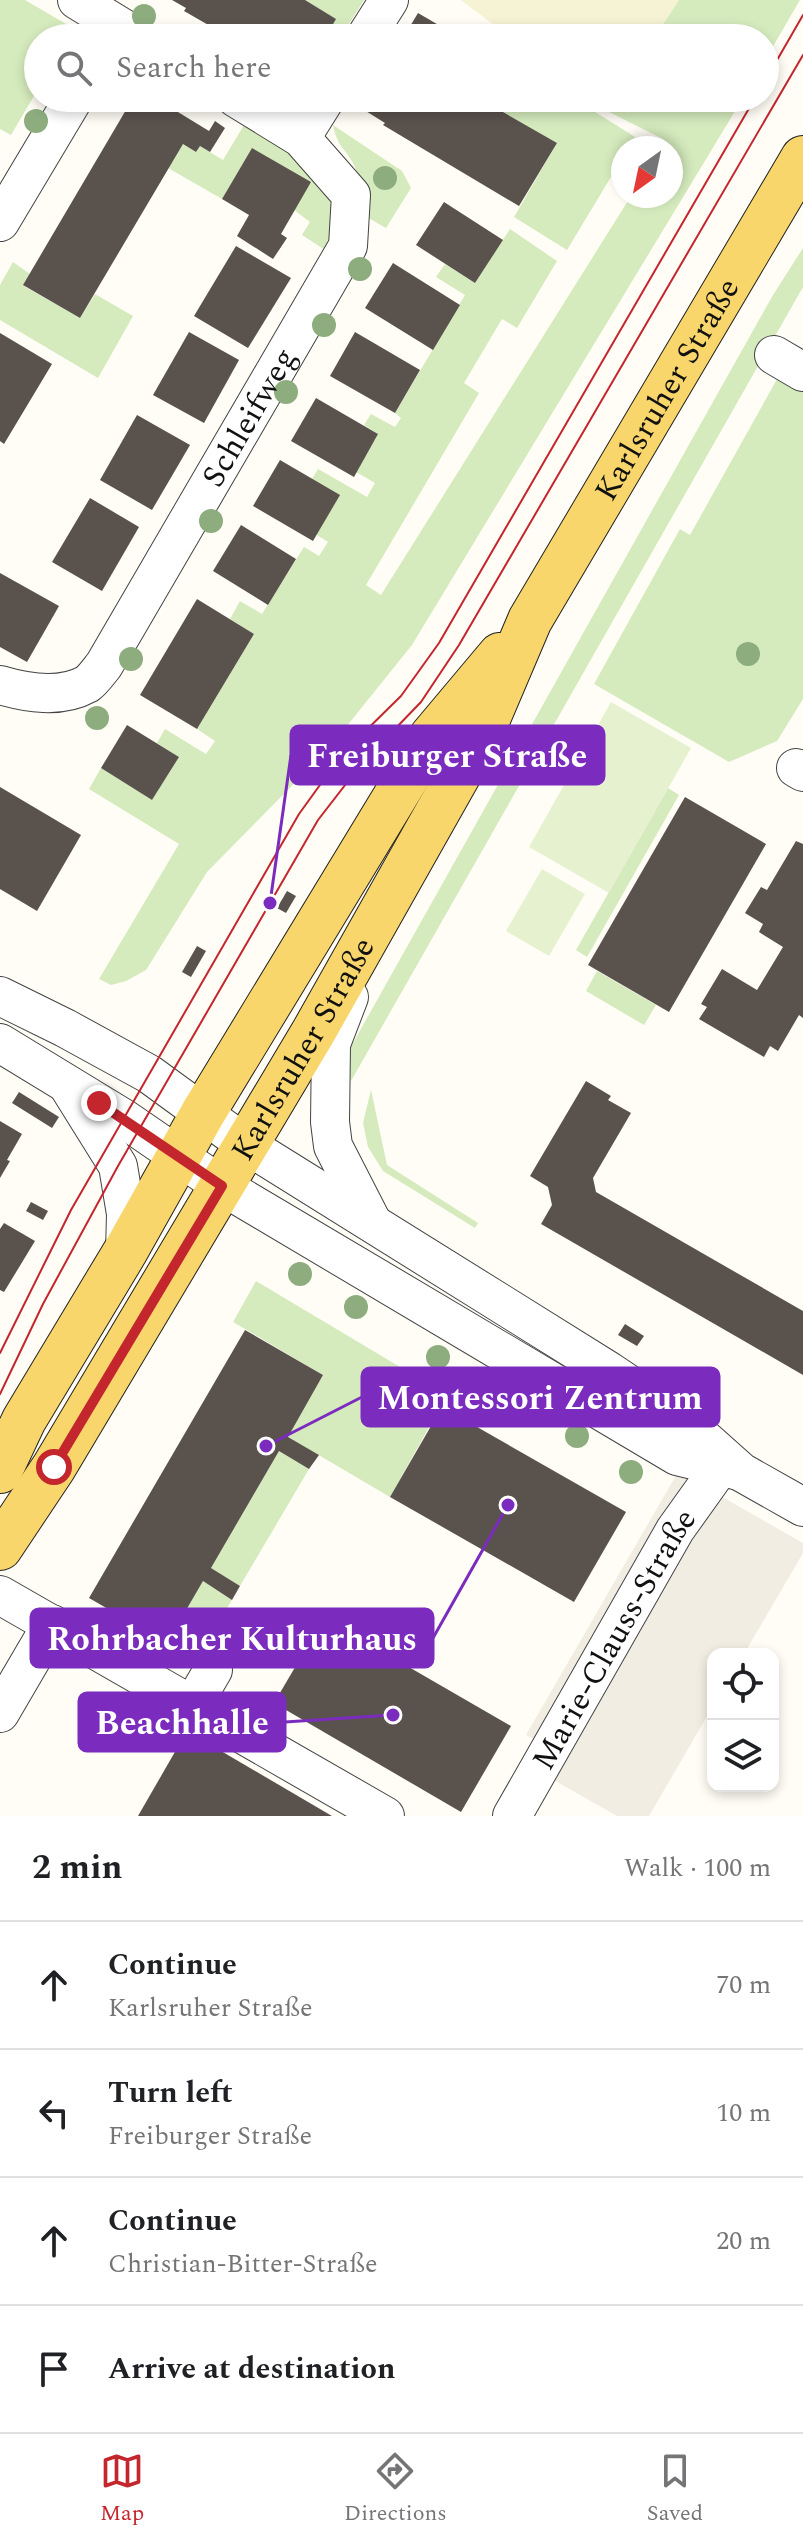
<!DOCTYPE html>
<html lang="en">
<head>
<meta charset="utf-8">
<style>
	:root { --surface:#fff; --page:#f6f6f6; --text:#202124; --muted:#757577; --line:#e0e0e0; --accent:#c4262e }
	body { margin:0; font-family:Spectral,serif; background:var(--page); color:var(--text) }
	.controls { position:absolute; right:24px; bottom:24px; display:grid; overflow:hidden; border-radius:16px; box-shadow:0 4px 12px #0003 }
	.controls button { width:72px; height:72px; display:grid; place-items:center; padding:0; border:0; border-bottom:2px solid var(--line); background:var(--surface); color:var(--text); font:40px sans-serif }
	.compass { position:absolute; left:611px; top:136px; width:72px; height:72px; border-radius:50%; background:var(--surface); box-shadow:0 4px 12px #0003; rotate:213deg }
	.stop { position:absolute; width:24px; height:24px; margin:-18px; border:6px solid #c4262e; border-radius:50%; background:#fff }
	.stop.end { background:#c4262e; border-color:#fff; box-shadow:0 2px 8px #0008 }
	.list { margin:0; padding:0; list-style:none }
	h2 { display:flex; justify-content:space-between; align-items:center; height:104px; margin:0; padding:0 32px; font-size:34px }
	h2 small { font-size:26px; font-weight:400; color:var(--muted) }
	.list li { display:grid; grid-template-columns:52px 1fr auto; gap:24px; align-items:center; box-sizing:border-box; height:128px; padding:0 32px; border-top:2px solid var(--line) }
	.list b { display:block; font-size:30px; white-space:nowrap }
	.list p { margin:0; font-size:26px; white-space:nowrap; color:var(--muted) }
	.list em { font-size:26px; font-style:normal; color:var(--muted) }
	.icon { flex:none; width:44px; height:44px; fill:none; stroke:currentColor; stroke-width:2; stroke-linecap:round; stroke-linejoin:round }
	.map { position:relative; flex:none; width:803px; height:1816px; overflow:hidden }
	.search { position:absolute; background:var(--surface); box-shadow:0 4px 12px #0003; left:24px; right:24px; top:24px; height:88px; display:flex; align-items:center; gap:20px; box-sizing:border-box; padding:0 28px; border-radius:44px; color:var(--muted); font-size:30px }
	.sheet { height:616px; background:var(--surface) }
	nav { display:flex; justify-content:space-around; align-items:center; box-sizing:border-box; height:112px; border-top:2px solid var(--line); background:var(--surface); font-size:22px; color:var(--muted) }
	nav a { display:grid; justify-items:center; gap:4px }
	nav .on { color:var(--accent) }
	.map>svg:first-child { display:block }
</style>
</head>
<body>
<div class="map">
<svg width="803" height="1816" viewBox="0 0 803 1816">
	<rect width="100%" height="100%" fill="#fffdf5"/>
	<path fill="#f6f3d4" d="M461,0H679L654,38H511Z"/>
	<g fill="#d5ebbd">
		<path d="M0,0H25L73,28L68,38H38V89L11,135L0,129Z"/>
		<path d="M305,0H364L340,38H325L335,19Z"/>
		<path d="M679,0H800L765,60V38H654Z"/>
		<path d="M470,98H573L635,137L629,148H623V157L567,250L514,217L557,143L496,108L494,111Z"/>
		<path d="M616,98H743L412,645L330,747L207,872L146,970L126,981L111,985L99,979L179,844L89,789L101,768L152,800L179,757L157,743L165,729L206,754L215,741L197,729L254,634L230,619L240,601L262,614L304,547L319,556L328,542L317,535L312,479L318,469L367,497L375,483L356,472L378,434L364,425L371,414L395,427L401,418L395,413L465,295L436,277L445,264L475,283L510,229L557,261L517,328L502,319L464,383L479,393L366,585L381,595L631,196H671V148H661L665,140L607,111Z"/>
		<path d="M247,120L302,156L331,198L334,233L325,250L302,235L310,222L294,210L252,148L222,199L168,168L183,144L196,152L200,146L223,160Z"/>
		<path d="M333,125L402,171L411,188L386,228L365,216C363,198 362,182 354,165C345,147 338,149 333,125Z"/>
		<path d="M803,248V287L351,1081L344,1059L773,295Z"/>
		<path d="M13,262L30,274L24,286L80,318L95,294L133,316L98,378L0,320V285Z"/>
		<path d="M781,372L803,385V699L777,741L729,762L594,684L680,529L690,535Z"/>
		<path d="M668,788L679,795L587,957L576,950Z"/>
		<path d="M597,971L656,1005L644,1025L586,991Z"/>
		<path d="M371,1090L387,1165L478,1223L475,1228L383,1171L368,1147L363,1123Z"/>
		<path d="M256,1281L447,1395L390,1497L288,1437L323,1375L233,1322Z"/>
		<path d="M279,1451L309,1469L240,1586L211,1568Z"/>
		<path d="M203,1581L232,1600L195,1660L167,1643Z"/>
	</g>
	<g fill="#e6f2cf">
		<path d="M611,702L691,748L609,893L529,847Z"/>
		<path d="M542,869L585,894L549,956L506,931Z"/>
	</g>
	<path fill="#f1ede2" d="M678,1472L803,1543V1553L744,1654H713V1706L649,1816H617L536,1770L544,1744L526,1735Z"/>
	<g fill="#5a524d">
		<path d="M172,0H305L336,19L325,38H231L184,11L186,8Z"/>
		<path d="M418,13L442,27L435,38H403Z"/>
		<path d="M133,98H155L209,131L215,121L225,128L210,152L200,146L196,152L183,144L80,318L23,285Z"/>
		<path d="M367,98H462L466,100L470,98L494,111L496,108L557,143L519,206L383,125L385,123L361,108Z"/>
		<path d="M252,148L311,182L281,234L287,238L273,259L237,236L249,215L222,199Z"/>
		<path d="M444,202L503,240L475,283L416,245Z"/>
		<path d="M236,246L291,278L248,348L194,316Z"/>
		<path d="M393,263L460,305L433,350L365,308Z"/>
		<path d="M189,332L239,360L204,423L153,395Z"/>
		<path d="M355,332L420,370L395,413L330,376Z"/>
		<path d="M0,333L52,364L4,444L0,441Z"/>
		<path d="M316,398L378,434L354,477L291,441Z"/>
		<path d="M137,415L190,445L152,510L100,480Z"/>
		<path d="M280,460L340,495L313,541L253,506Z"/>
		<path d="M90,498L139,527L102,591L52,562Z"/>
		<path d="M241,525L296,559L268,605L213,571Z"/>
		<path d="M0,573L59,606L27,662L0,647Z"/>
		<path d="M197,599L254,634L197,729L140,695Z"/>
		<path d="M127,725L179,757L152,800L101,768Z"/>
		<path d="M0,787L81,835L37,911L0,889Z"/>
		<path d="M685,797L766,844L669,1012L588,965Z"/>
		<path d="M796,841L803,844V1018L799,1015L778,1051L770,1046L764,1057L699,1019L707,1007L701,1004L722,969L757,990L783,947L759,932L763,924L745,913L761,887L767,890Z"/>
		<path d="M287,891L296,896L286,913L277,908Z"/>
		<path d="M197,946L206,951L191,977L182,972Z"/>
		<path d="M586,1081L611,1096L608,1100L631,1113L593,1178L596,1192L803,1311V1375L541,1224L552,1205L548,1187L530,1176Z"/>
		<path d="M19,1092L59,1117L52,1128L12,1103Z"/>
		<path d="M0,1121L22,1134L7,1160L10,1161L0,1178Z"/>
		<path d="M31,1202L48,1211L43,1220L26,1211Z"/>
		<path d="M4,1223L35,1241L4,1292L0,1290V1229Z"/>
		<path d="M625,1324L644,1336L637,1346L618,1335Z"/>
		<path d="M245,1330L323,1375L288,1437L319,1455L309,1469L279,1451L211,1568L240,1586L232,1600L203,1581L167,1643L89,1598Z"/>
		<path d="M442,1407L626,1512L574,1602L390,1497Z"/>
		<path d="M324,1618L511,1726L461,1812L274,1703Z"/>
		<path d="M187,1731L332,1816H138Z"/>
	</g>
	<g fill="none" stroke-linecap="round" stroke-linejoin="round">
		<g stroke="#444" stroke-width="40">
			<g id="minor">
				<path d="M77,0L139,38"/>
				<path d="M365,38L389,0"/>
				<path d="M301,138L326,98"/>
				<path d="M0,222L74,98"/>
				<path d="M774,355L803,372"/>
				<path id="s1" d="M0,685C27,693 60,699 87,684C93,680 99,671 104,665L348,246L351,195L301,138L236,98"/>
				<path d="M796,768L803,772"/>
				<path d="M0,996L65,1028L149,1074L245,1144L609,1371L685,1422L741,1472L803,1507"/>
				<path d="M349,997L331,1044L330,1122L333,1146L372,1222"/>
				<path d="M0,1043L123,1118L222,1186L677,1456L735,1470"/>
				<path d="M70,1089L118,1166L126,1214L125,1252"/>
				<path d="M0,1595L385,1816"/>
				<path d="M192,1706L213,1670"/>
				<path d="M0,1713L52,1624"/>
				<path id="s2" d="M512,1816L675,1530L720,1467"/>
			</g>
		</g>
		<g stroke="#222" stroke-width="46">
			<g id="major">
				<path d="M0,1471L24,1420L125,1252L203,1113L432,736L500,655"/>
				<path id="s3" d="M0,1548L54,1467L314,1031L481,735L530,620L803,158"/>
			</g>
		</g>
		<use href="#minor" stroke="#fff" stroke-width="38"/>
		<use href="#major" stroke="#f9d66b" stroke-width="44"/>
		<g stroke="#c4262e" stroke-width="2">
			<path d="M765,81L803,15"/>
			<path d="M0,1353L71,1210L299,814L343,753L401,696L439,643L755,98"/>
			<path d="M0,1394L43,1304L118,1166L318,820L363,762L421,702L459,645L803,55"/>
		</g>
	</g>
	<g fill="#8dad7f">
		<circle cx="144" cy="16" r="12"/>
		<circle cx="36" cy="121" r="12"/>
		<circle cx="385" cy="178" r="12"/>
		<circle cx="360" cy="269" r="12"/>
		<circle cx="324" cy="325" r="12"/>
		<circle cx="286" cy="392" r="12"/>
		<circle cx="211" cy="521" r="12"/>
		<circle cx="748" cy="654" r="12"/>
		<circle cx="131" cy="659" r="12"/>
		<circle cx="97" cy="718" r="12"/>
		<circle cx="300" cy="1274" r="12"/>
		<circle cx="356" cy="1307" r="12"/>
		<circle cx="438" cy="1357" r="12"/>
		<circle cx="577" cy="1436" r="12"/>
		<circle cx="631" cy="1472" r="12"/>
	</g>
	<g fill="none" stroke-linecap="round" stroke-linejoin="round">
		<path stroke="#c4262e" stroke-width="10" d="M54,1467L222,1186L99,1103"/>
	</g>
	<g text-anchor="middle" stroke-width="8" stroke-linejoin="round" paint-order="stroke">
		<g font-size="32" fill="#111" stroke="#fff">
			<text dy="11" stroke="none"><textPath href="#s3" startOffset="1338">Karlsruher Straße</textPath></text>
			<text dy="11" stroke="none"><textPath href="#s1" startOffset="402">Schleifweg</textPath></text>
			<text dy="11" stroke="none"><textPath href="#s3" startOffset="584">Karlsruher Straße</textPath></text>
			<text dy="11" stroke="none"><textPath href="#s2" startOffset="204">Marie-Clauss-Straße</textPath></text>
		</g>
	</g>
	<path fill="none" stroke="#7b2cbf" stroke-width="3" d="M270 903L291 755M266 1446L362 1397M508 1505L433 1638M393 1715L285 1722"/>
	<g fill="#7b2cbf" stroke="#fff" stroke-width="3">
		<circle cx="270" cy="903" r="8"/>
		<circle cx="266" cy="1446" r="8"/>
		<circle cx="508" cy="1505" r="8"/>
		<circle cx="393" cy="1715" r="8"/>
	</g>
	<g fill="#7b2cbf" stroke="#7b2cbf" stroke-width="3">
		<rect x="291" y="726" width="313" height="58" rx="8"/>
		<rect x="362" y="1368" width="357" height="58" rx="8"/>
		<rect x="31" y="1609" width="402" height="58" rx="8"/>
		<rect x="79" y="1693" width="206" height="58" rx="8"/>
	</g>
	<g font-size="34" text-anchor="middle" font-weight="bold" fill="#fff">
		<text x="447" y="767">Freiburger Straße</text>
		<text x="540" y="1409">Montessori Zentrum</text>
		<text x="232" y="1650">Rohrbacher Kulturhaus</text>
		<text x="182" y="1734">Beachhalle</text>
	</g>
</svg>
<div class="controls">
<button><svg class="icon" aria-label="locate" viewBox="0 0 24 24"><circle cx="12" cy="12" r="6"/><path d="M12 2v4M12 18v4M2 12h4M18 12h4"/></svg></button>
<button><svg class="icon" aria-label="layers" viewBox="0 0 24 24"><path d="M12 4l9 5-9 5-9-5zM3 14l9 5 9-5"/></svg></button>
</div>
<svg class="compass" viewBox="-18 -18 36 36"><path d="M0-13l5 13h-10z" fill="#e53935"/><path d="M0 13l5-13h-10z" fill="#757577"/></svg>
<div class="stop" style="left:54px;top:1467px"></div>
<div class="stop end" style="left:99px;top:1103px"></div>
<div class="search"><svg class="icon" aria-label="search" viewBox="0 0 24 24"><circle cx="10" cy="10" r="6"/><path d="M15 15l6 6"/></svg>Search here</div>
</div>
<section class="sheet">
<h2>2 min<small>Walk · 100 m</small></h2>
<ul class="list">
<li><svg class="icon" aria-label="ahead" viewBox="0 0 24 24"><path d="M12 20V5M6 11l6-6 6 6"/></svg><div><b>Continue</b><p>Karlsruher Straße</p></div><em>70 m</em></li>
<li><svg class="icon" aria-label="left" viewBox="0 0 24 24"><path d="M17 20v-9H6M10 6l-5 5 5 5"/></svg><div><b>Turn left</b><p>Freiburger Straße</p></div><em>10 m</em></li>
<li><svg class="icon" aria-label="ahead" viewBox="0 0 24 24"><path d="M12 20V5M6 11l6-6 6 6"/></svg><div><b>Continue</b><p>Christian-Bitter-Straße</p></div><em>20 m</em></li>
<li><svg class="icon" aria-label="arrive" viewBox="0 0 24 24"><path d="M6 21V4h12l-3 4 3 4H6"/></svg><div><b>Arrive at destination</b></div></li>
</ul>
</section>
<nav>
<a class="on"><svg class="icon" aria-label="map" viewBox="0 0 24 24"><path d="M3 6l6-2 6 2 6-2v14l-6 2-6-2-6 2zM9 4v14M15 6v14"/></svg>Map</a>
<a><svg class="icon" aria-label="directions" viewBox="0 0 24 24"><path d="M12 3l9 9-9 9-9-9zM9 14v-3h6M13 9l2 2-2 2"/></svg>Directions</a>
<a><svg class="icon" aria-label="saved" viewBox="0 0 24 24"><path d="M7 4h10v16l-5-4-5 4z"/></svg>Saved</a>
</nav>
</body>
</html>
